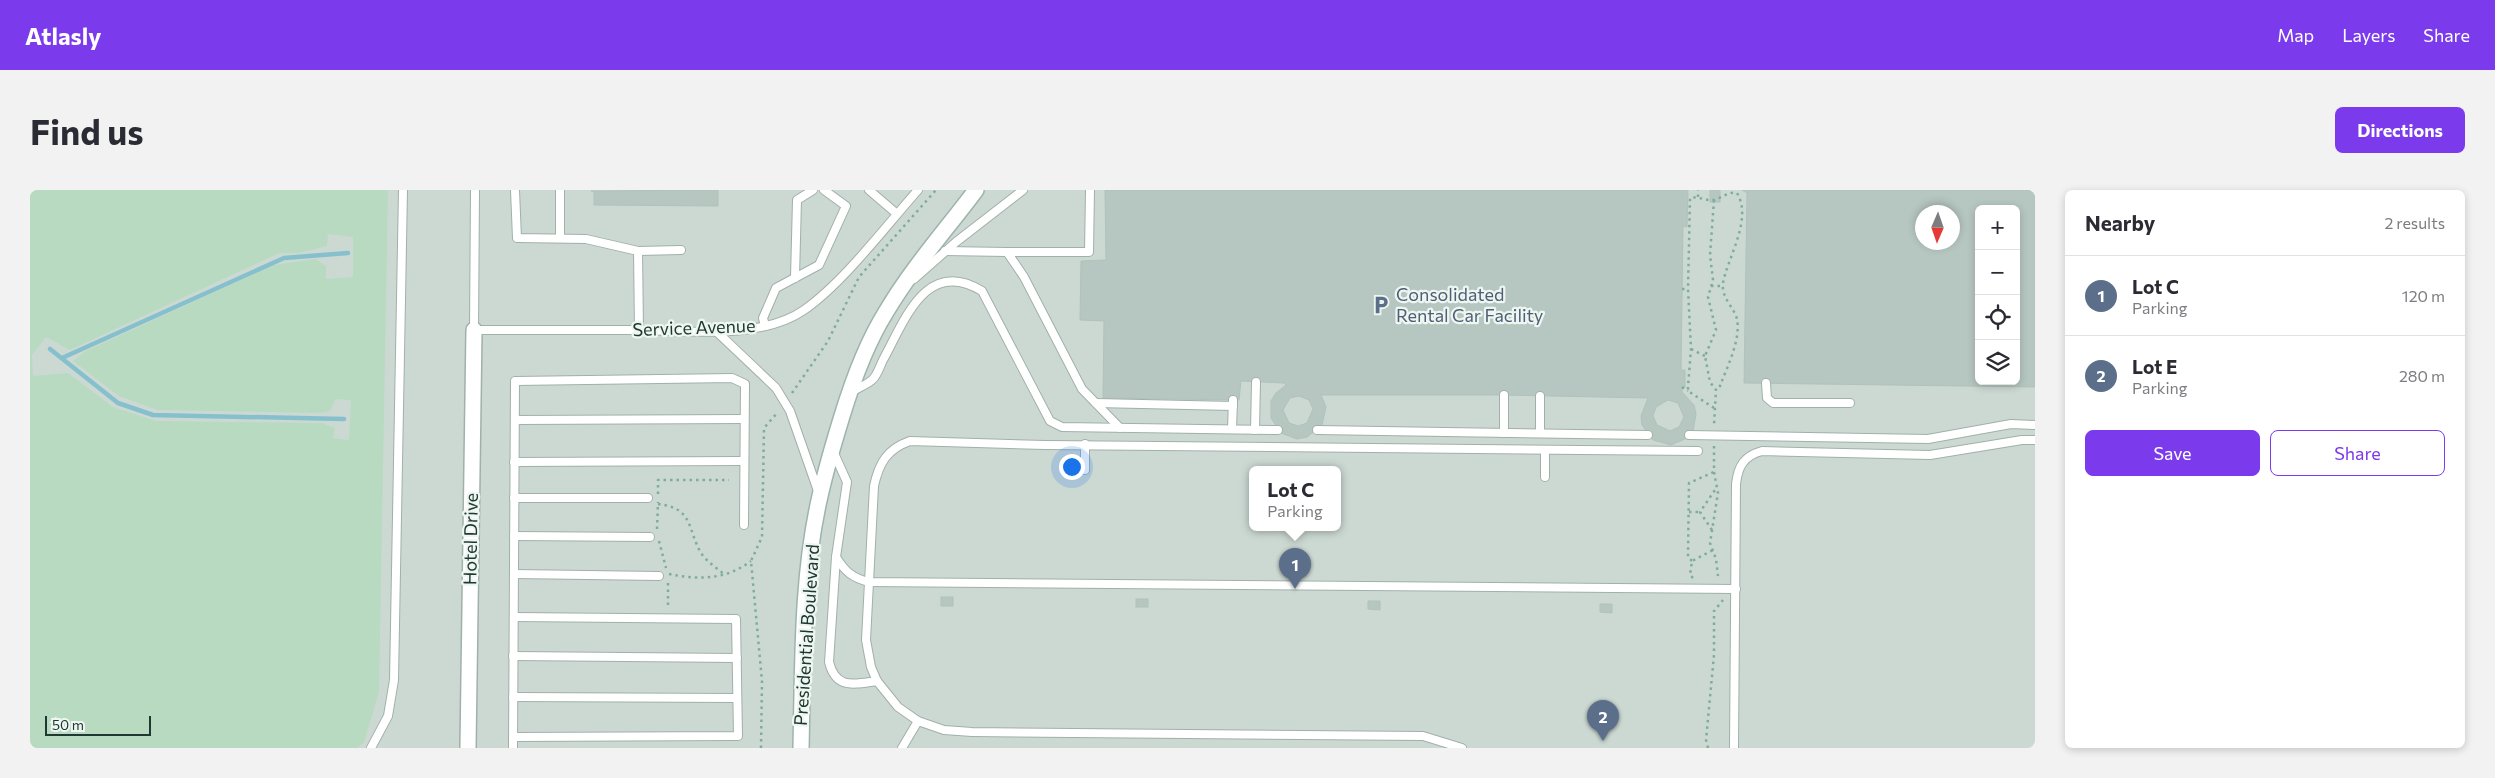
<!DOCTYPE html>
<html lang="en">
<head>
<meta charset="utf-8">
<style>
	:root { --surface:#fff; --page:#f2f2f3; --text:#2b2b33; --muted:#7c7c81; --line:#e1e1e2; --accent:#7c3aed }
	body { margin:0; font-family:Commissioner,sans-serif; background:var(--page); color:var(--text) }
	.controls { position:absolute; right:15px; top:15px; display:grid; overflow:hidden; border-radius:8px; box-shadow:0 2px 8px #0003 }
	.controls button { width:45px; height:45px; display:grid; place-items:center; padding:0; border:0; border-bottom:1px solid var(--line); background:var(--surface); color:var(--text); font:25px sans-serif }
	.compass { position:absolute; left:1885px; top:15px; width:45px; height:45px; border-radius:50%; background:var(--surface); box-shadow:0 2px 8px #0003; rotate:182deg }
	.scale { position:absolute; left:15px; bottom:12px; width:106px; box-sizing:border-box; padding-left:5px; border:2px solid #203832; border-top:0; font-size:14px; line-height:18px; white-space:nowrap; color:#203832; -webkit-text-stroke:4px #eef6f2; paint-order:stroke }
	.you { position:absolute; left:1041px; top:276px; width:18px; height:18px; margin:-12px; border:4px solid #fff; border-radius:50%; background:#1a73e8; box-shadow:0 0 0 8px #1a73e833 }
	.badge { display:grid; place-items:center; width:32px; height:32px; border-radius:50%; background:var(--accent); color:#fff; font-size:16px; font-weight:700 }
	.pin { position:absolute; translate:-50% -41px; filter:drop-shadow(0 1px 2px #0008) }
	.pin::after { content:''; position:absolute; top:26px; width:18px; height:15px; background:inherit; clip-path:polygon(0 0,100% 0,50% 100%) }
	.popup { position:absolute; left:1219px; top:276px; width:92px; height:65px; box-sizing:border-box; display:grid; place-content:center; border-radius:8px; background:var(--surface); filter:drop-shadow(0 1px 4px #0005); font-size:16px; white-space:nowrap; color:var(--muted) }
	.popup b { font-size:19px; color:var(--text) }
	.popup::after { content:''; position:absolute; left:50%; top:100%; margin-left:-10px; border:10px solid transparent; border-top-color:var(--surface) }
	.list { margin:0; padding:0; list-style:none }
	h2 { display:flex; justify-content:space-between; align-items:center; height:65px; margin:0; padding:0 20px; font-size:21px }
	h2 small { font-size:16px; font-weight:400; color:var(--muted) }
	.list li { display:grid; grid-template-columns:32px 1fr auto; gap:15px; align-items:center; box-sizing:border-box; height:80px; padding:0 20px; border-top:1px solid var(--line) }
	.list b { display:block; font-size:19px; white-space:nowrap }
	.list p { margin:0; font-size:16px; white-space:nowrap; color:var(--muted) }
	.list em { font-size:16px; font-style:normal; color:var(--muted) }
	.actions { display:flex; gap:10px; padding:15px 20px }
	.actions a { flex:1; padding:11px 0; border:1px solid var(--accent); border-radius:8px; text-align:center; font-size:18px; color:var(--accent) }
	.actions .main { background:var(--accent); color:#fff }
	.icon { flex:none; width:28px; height:28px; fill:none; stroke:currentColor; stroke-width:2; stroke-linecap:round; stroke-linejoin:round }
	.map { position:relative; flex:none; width:2005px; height:558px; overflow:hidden; border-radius:8px }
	header { display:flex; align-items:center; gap:30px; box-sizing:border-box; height:70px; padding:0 25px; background:var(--accent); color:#fff }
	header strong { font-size:24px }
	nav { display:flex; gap:28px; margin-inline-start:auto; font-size:18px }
	.intro { display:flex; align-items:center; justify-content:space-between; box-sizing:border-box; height:120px; padding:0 30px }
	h1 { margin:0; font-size:35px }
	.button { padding:12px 22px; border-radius:8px; background:var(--accent); color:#fff; font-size:18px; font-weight:700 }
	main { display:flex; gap:30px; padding:0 30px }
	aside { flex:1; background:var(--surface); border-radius:8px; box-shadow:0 2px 8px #0003 }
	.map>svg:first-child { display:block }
</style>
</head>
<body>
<header>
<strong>Atlasly</strong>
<nav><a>Map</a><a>Layers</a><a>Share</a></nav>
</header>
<div class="intro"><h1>Find us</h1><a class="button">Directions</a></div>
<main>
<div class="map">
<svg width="2005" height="558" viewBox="0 0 2005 558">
	<rect width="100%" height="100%" fill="#dee9e4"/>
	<path fill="#ccd9d3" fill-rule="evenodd" d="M0,0H2005V558H0ZM1949,19H1986V191H1949ZM1892,22H1922V52H1892ZM1222,280H1308V338H1222Z"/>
	<path fill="#b7dac1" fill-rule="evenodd" d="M0,0H358L349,502L334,552L327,558H0ZM298,44L323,47V87L296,89V76L286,69L244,75L56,161L43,171L89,206L128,220L290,223L300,221L305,209L321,210L319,250L303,248L305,238L292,233L126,231L83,217L38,183L3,186L2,165L16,147L40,160L249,63H269L297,56Z"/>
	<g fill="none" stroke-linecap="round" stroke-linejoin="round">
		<g stroke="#86c0cd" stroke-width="4.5">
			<path d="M20,159L88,213L123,225L314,229"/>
			<path d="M32,168L254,68L318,63"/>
		</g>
	</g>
	<g fill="#b6c6c0" stroke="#b1c2bb" fill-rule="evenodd">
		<path d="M688,0V16L564,15V1H561Z"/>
		<path d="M1075,0H1658L1657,37L1653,36L1651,180H1655V197H1652V202L1664,215L1666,224L1663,241L1657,248L1641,255L1623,250L1612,235L1611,226L1618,208L1474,205H1291L1296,217L1292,235L1277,247L1267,249L1251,243L1241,228V211L1246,203L1256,195L1254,193L1211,191L1209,210L1073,208L1074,131L1050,130L1051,71L1076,70ZM1269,206L1279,210L1283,219L1277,233L1268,236L1259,233L1253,220L1260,208ZM1638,210L1648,213L1654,227L1649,237L1640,241L1627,235L1623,226L1626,217Z"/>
		<rect x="1680" y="0" width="10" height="12"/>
		<path d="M1712,0H2005V197L1714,193L1717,3ZM1949,19H1986V191H1949ZM1892,22H1922V52H1892Z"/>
		<rect x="911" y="407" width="12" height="9"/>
		<rect x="1106" y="409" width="12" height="8"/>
		<path d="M1338,411H1350V420L1338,419Z"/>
		<path d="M1570,414H1582V423L1570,422Z"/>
	</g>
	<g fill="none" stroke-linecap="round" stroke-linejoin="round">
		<g stroke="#a1b0ab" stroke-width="10">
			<g id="service">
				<path d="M445,0L444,140C496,140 548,140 599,140C651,140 730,151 774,120C813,93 855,37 888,0"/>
				<path d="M485,0L487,48L556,49L608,61L651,60"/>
				<path d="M839,0L867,24"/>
				<path d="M530,48V0"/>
				<path d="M608,61L609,140"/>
				<path d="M915,61L977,62L994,87L1052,199L1090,238"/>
				<path d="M977,62H1059L1060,0"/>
				<path d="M765,88L767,10L783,0"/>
				<path d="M884,89L926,52L993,0"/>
				<path d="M735,136L733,128L746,98L789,75L816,16L794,0"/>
				<path d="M686,141L746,198L760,221L788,301"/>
				<path d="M1736,193L1737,208L1743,213H1820"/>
				<path d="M821,202C828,198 836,195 842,190C847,186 850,176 853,170C875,130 896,67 952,101L1020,231L1032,237L1248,240"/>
				<path d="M1066,213L1203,216"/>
				<path d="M485,230L714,229"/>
				<path d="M1202,239L1203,210"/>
				<path d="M1225,240L1226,192"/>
				<path d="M1287,240L1618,245"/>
				<path d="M1474,243V205"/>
				<path d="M1510,243V206"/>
				<path d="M1659,245L1898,249L1981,234L2005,235"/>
				<path d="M803,261L817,292L806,367L799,472C806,500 824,494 847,491"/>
				<path d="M484,272L714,271"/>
				<path d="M1055,280V254"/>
				<path d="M1515,287V260"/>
				<path d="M484,308H618"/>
				<path d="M484,346L620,347"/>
				<path d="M806,367C815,382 823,388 839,392L1706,399"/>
				<path d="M484,384L629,386"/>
				<path d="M483,466L707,468"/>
				<path d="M483,507L707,508"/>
				<path d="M483,547L708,546L706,429L484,427"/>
				<path d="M341,558L358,526L364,490L373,0"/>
				<path d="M483,558L485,191L702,188L715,194L714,335"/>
				<path d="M872,558L888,531"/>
				<path d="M1432,558L1393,546L942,542L914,540L888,531L868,517L847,491L841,477L836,450L844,296C849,273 857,259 880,251L1015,255L1668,261"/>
				<path d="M1704,558L1706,294C1708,276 1714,266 1732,261L1900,265L1992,250H2005"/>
			</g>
		</g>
		<g stroke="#a1b0ab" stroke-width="18">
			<path id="minor" d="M438,558L444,140"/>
		</g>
		<g stroke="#9db4ac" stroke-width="18">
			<path id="secondary" d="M771,558C773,474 771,388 790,306C796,279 804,252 812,226C823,190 836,154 856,122C882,78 916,40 946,0"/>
		</g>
		<g stroke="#7fac9f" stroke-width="2.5" stroke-dasharray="2.5 4" stroke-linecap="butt">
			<path d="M1668,7V0"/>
			<path d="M1684,10L1680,65L1683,90L1678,107L1686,140L1675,166L1680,192L1686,200L1684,235"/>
			<path d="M1681,96H1694"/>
			<path d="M1652,99H1658"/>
			<path d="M1661,159L1675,166"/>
			<path d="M1652,197L1658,201"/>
			<path d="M762,203L798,151L829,87L906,0"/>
			<path d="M1684,218L1658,201V197L1661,159L1658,99L1660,8C1669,6 1675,11 1684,10C1692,8 1699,1 1707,3C1723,29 1697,69 1693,93C1691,108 1704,117 1707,129C1711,150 1697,177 1690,196L1686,200"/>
			<path d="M1684,256V282L1688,303L1680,353L1686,369L1688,386"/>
			<path d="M628,304V290H699"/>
			<path d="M628,314C664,318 657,339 671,363C677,372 687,378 695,385"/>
			<path d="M1659,322H1670"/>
			<path d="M627,339L628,312"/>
			<path d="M1682,340L1670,322L1687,297"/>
			<path d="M629,351L636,378"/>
			<path d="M1662,371L1658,367L1659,293L1684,282"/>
			<path d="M639,384C668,390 696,390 721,371"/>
			<path d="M1663,388L1660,385L1662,371L1683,360"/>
			<path d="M638,393V416"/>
			<path d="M731,558L732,491L721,371L732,347L734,238L748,222"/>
			<path d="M1678,558L1676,550L1684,465V421L1693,410"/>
		</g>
		<use href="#service" stroke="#fff" stroke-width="8"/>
		<use href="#minor" stroke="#fff" stroke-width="15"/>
		<use href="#secondary" stroke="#fff" stroke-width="15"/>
	</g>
	<defs>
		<g id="parking-bare" transform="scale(1.5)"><path d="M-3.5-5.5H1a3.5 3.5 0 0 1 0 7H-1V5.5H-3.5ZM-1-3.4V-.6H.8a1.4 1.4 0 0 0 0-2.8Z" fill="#5c6f8a" stroke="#eef6f2" stroke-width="2.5" paint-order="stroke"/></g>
	</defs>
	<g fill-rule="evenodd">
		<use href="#parking-bare" x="1351" y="115"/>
	</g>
	<g text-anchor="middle" stroke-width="4.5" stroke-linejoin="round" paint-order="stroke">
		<g font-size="18" fill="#4e5e75" stroke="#eef6f2" text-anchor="start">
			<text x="1366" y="111">Consolidated<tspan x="1366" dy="21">Rental Car Facility</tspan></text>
		</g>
		<g font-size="18" fill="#203832" stroke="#eef6f2">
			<text transform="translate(664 138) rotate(-2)" y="6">Service Avenue</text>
			<text transform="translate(441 349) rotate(-89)" y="6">Hotel Drive</text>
			<text transform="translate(777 445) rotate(-86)" y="6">Presidential Boulevard</text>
		</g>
	</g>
</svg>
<div class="controls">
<button>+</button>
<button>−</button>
<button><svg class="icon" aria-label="locate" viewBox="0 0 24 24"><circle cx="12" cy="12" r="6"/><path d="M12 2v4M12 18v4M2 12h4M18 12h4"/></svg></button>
<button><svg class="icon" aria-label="layers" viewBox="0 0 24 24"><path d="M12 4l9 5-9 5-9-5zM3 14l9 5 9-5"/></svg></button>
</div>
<svg class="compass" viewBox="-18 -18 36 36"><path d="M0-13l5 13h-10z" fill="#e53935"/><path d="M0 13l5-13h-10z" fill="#7c7c81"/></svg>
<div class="scale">50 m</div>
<div class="you"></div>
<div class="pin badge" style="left:1265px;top:399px;background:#5c6f8a">1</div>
<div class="popup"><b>Lot C</b>Parking</div>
<div class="pin badge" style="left:1573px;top:551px;background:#5c6f8a">2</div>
</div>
<aside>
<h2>Nearby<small>2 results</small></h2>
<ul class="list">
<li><span class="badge" style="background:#5c6f8a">1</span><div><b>Lot C</b><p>Parking</p></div><em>120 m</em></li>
<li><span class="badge" style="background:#5c6f8a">2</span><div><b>Lot E</b><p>Parking</p></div><em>280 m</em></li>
</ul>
<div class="actions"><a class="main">Save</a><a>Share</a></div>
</aside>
</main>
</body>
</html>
